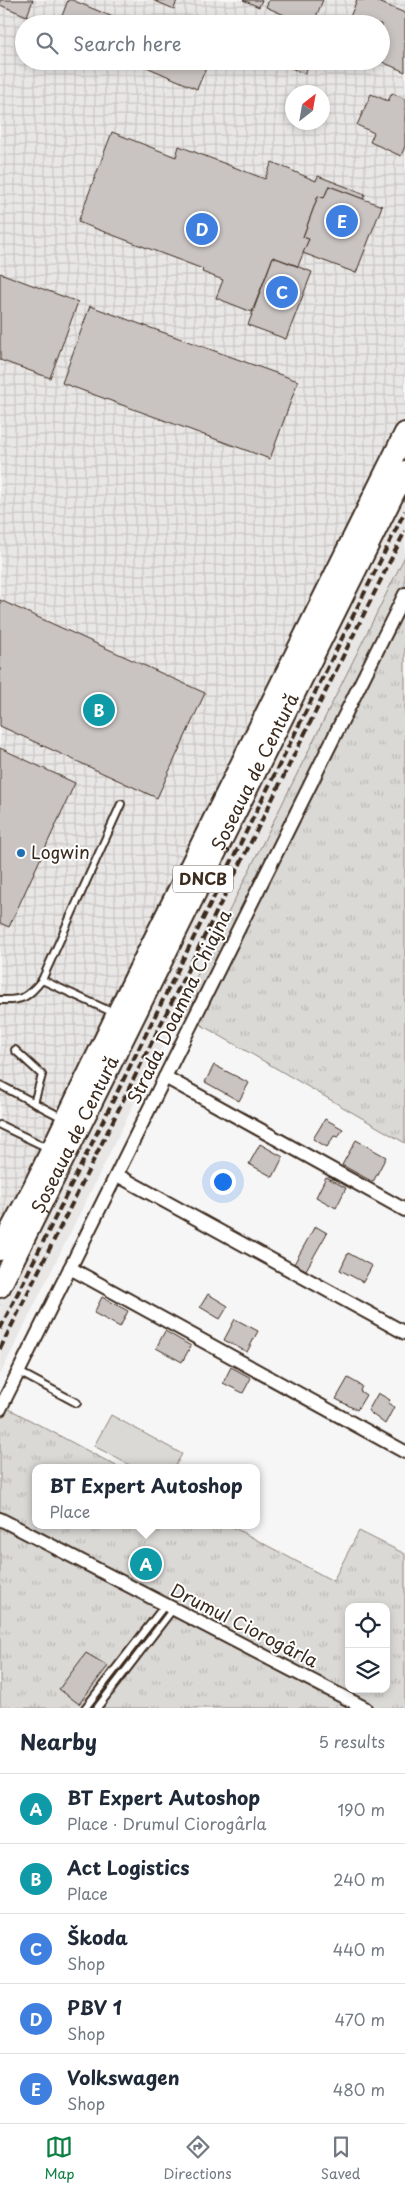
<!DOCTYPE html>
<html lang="en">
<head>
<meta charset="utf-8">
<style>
	:root { --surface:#fff; --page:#f6f6f7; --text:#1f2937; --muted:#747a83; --line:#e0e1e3; --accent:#0b8043 }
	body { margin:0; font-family:"Playpen Sans",sans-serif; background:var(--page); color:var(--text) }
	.controls { position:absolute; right:15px; bottom:15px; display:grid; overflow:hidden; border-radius:10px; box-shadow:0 2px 8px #0003 }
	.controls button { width:45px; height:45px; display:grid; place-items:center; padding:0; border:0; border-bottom:1px solid var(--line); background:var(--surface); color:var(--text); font:25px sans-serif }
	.compass { position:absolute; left:285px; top:85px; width:45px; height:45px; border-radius:50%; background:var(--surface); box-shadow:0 2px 8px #0003; rotate:31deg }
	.you { position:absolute; left:222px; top:1181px; width:18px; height:18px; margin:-12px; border:4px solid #fff; border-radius:50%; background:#1a73e8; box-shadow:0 0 0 8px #1a73e833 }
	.badge { display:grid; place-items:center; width:32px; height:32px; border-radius:50%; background:var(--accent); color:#fff; font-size:16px; font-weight:700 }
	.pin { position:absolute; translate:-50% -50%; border:2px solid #fff; box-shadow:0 1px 5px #0006 }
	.popup { position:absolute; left:32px; top:1464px; width:228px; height:65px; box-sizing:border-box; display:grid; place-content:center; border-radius:10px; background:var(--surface); filter:drop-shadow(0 1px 4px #0005); font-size:16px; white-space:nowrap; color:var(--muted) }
	.popup b { font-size:19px; color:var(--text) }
	.popup::after { content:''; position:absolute; left:50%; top:100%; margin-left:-10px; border:10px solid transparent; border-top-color:var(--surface) }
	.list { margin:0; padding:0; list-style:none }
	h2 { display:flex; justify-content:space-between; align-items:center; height:65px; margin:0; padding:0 20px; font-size:21px }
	h2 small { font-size:16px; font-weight:400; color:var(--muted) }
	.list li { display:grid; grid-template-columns:32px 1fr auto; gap:15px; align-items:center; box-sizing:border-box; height:70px; padding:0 20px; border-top:1px solid var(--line) }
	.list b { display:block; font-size:19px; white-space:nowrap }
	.list p { margin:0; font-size:16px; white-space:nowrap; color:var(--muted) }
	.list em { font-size:16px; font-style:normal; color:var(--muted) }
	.icon { flex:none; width:28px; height:28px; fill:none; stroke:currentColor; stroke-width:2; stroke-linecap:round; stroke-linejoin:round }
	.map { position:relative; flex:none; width:405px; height:1708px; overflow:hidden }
	.search { position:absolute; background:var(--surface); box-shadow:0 2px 8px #0003; left:15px; right:15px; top:15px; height:55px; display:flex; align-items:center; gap:12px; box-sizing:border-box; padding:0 18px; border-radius:28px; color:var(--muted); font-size:19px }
	.sheet { height:415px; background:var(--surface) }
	nav { display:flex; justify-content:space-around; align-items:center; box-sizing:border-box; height:70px; border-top:1px solid var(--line); background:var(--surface); font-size:14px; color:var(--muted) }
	nav a { display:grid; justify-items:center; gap:2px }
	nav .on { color:var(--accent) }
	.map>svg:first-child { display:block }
</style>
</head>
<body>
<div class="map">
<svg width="405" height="1708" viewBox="0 0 405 1708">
	<defs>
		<pattern id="industrial-grid" width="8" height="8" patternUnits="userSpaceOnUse" patternTransform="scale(1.25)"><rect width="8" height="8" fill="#e9e7e6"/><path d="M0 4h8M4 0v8" fill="none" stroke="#c9c6c5"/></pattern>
		<pattern id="grass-tufts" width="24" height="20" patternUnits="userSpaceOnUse" patternTransform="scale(1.25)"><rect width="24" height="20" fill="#dbd9d6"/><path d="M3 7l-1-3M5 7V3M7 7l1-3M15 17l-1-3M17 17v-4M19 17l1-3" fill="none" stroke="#bdbab7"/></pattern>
	</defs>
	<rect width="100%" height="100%" fill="#f7f6f6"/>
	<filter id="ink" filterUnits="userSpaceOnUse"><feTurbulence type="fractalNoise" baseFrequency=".02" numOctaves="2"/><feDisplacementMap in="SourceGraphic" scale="10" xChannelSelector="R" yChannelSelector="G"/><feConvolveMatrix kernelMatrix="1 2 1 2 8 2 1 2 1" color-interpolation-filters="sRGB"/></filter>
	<g filter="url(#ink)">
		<path fill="#e9e7e6" d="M405,487V556L0,1375V1309Z"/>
		<path fill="url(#industrial-grid)" fill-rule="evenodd" d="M0,0H405V487L0,1308ZM24,24H381V61H24ZM292,92H322V122H292Z"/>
		<g fill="url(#grass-tufts)" stroke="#8b827a" fill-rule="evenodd">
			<path d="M405,556V1143L179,1012Z"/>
			<path d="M0,1404L120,1468H36V1525H229L333,1581L359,1531L405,1554V1708H0ZM349,1607H386V1689H349Z"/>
		</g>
		<path fill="#dbd9d6" stroke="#8b827a" d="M111,1415L182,1454L174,1468H135L94,1446Z"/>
		<g fill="#c9c3c1" stroke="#3b2a1e">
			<path d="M0,0H33L27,16L0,5Z"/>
			<path d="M68,0H72L125,22L124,24H59Z"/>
			<path d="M153,0H177L174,9Z"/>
			<path d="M243,0H262L259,7Z"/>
			<path d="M269,0H323L313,24H305L266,7Z"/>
			<path d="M357,0H374L405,13V72L380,61L381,24H347Z"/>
			<path d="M143,61H209L197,89L142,65Z"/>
			<path d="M275,61H310L305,74Z"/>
			<path d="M392,93L405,99V146L401,156L370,142L374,133L357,125L371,94L388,101Z"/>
			<path d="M112,132L176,157L179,146L265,179L272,162L316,181L318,176L365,194L363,199L329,186L324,198L318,196L303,237L309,239L298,266L273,257L252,312L216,298L223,280L202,272L203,269L78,222Z"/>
			<path d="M329,186L382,206L356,273L303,253L309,239L303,237L318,196L324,198Z"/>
			<path d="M273,257L312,272L286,339L248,325Z"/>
			<path d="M0,273L78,302L50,378L0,360Z"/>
			<path d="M90,306L298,381L270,459L62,383Z"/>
			<path d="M0,600L205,693L157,798L0,726Z"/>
			<path d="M0,748L75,783L9,927L0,923Z"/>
			<path d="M214,1065L249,1083L239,1101L205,1082Z"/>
			<path d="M325,1119L343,1129L338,1137L334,1136L327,1147L313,1139Z"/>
			<path d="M356,1140L386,1157L373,1182L342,1165Z"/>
			<path d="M260,1144L283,1157L273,1177L249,1164Z"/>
			<path d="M326,1177L346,1188L336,1208L316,1197Z"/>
			<path d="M315,1226L327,1233L306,1270L294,1264Z"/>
			<path d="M348,1253L372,1266L363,1282L340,1270Z"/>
			<path d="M208,1294L228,1306L220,1319L200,1307Z"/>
			<path d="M102,1297L128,1311L120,1327L94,1313Z"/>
			<path d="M235,1319L258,1331L247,1352L224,1340Z"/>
			<path d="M165,1331L191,1346L182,1362L156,1348Z"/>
			<path d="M231,1367L251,1378L243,1393L223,1383Z"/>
			<path d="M348,1378L362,1386L360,1391L366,1395L357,1410L336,1399Z"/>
			<path d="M378,1393L390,1400L388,1403L394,1407L385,1424L368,1411Z"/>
			<path d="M144,1551L161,1560L151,1578L131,1568Z"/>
			<path d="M86,1653L108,1666L79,1704L59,1689Z"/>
		</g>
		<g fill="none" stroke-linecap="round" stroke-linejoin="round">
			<g stroke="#3b2a1e" stroke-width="10">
				<g id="service">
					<path d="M42,980L114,1013"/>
					<path d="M0,1000C23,1001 28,997 42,980L121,804"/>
					<path d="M15,1050L42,1075L34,1103"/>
					<path d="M0,1085L63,1118"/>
					<path d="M0,1125L48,1148"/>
					<path d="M19,1372L77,1403"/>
					<path d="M85,1708L165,1605"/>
					<path d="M97,1708L173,1609"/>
				</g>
			</g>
			<g stroke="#3b2a1e" stroke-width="16">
				<g id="minor">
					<path d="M165,1077L405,1210"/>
					<path d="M117,1175L405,1333"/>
					<path d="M70,1268L405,1452"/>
					<path d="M0,1409L405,594"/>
					<path d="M0,1519L365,1708"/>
				</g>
			</g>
			<g stroke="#3b2a1e" stroke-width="24">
				<g id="primary">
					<path d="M0,1250L33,1188L117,1014L405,433"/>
					<path id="s1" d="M0,1287L405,471"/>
				</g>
			</g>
			<use href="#service" stroke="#fff" stroke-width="6"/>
			<use href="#minor" stroke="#fff" stroke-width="12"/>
			<use href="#primary" stroke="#fff" stroke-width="20"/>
			<g stroke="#3b2a1e" stroke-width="4" stroke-dasharray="8 4" stroke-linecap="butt">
				<path d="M0,1329L405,511"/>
				<path d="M0,1349L405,531"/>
			</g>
		</g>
	</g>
	<circle fill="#1f6fb2" stroke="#fff" stroke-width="2" cx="21" cy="853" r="5"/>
	<g text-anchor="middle" stroke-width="4" stroke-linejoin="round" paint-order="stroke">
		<rect fill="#fff" stroke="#766a62" stroke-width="1" x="173" y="865.5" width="60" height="27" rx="4"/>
		<g font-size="16" font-weight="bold" fill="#3b2a1e">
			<text x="203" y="885">DNCB</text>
		</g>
		<g font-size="18" fill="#3b2a1e" stroke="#fff">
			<text dy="6" stroke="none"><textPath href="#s1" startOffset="575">Șoseaua de Centură</textPath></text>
			<text transform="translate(180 1007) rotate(-64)" y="6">Strada Doamna Chiajna</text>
			<text dy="6" stroke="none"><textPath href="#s1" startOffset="170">Șoseaua de Centură</textPath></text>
			<text transform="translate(244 1626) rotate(27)" y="6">Drumul Ciorogârla</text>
		</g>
		<g font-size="18" fill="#3b2a1e" stroke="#fff" text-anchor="start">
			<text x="31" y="859">Logwin</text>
		</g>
	</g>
</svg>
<div class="controls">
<button><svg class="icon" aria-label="locate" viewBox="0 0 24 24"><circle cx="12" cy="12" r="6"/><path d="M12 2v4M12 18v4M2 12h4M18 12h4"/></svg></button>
<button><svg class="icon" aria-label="layers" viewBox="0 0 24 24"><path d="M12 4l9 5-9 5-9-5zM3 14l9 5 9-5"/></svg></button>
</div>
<svg class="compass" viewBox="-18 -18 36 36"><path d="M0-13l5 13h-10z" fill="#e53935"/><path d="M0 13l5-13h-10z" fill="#747a83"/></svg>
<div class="you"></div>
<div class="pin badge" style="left:146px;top:1564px;background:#0f9aa8">A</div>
<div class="popup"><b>BT Expert Autoshop</b>Place</div>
<div class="pin badge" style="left:99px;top:710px;background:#0f9aa8">B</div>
<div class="pin badge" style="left:282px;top:292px;background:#3f7fe0">C</div>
<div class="pin badge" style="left:202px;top:229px;background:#3f7fe0">D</div>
<div class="pin badge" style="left:342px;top:221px;background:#3f7fe0">E</div>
<div class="search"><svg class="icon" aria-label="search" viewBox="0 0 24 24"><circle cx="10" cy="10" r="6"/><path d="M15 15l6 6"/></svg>Search here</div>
</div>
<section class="sheet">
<h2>Nearby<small>5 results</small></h2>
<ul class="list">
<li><span class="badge" style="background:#0f9aa8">A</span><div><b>BT Expert Autoshop</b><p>Place · Drumul Ciorogârla</p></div><em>190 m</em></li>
<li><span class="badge" style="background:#0f9aa8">B</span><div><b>Act Logistics</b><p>Place</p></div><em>240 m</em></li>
<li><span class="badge" style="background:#3f7fe0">C</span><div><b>Škoda</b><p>Shop</p></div><em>440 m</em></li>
<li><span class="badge" style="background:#3f7fe0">D</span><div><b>PBV 1</b><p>Shop</p></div><em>470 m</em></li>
<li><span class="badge" style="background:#3f7fe0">E</span><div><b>Volkswagen</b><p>Shop</p></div><em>480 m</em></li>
</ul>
</section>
<nav>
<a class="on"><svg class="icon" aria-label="map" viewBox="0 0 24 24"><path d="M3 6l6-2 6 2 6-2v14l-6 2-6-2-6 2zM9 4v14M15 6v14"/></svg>Map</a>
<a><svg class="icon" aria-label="directions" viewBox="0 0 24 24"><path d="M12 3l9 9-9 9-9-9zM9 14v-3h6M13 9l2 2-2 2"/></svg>Directions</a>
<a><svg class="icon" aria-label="saved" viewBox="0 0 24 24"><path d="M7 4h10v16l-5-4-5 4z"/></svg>Saved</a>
</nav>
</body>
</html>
